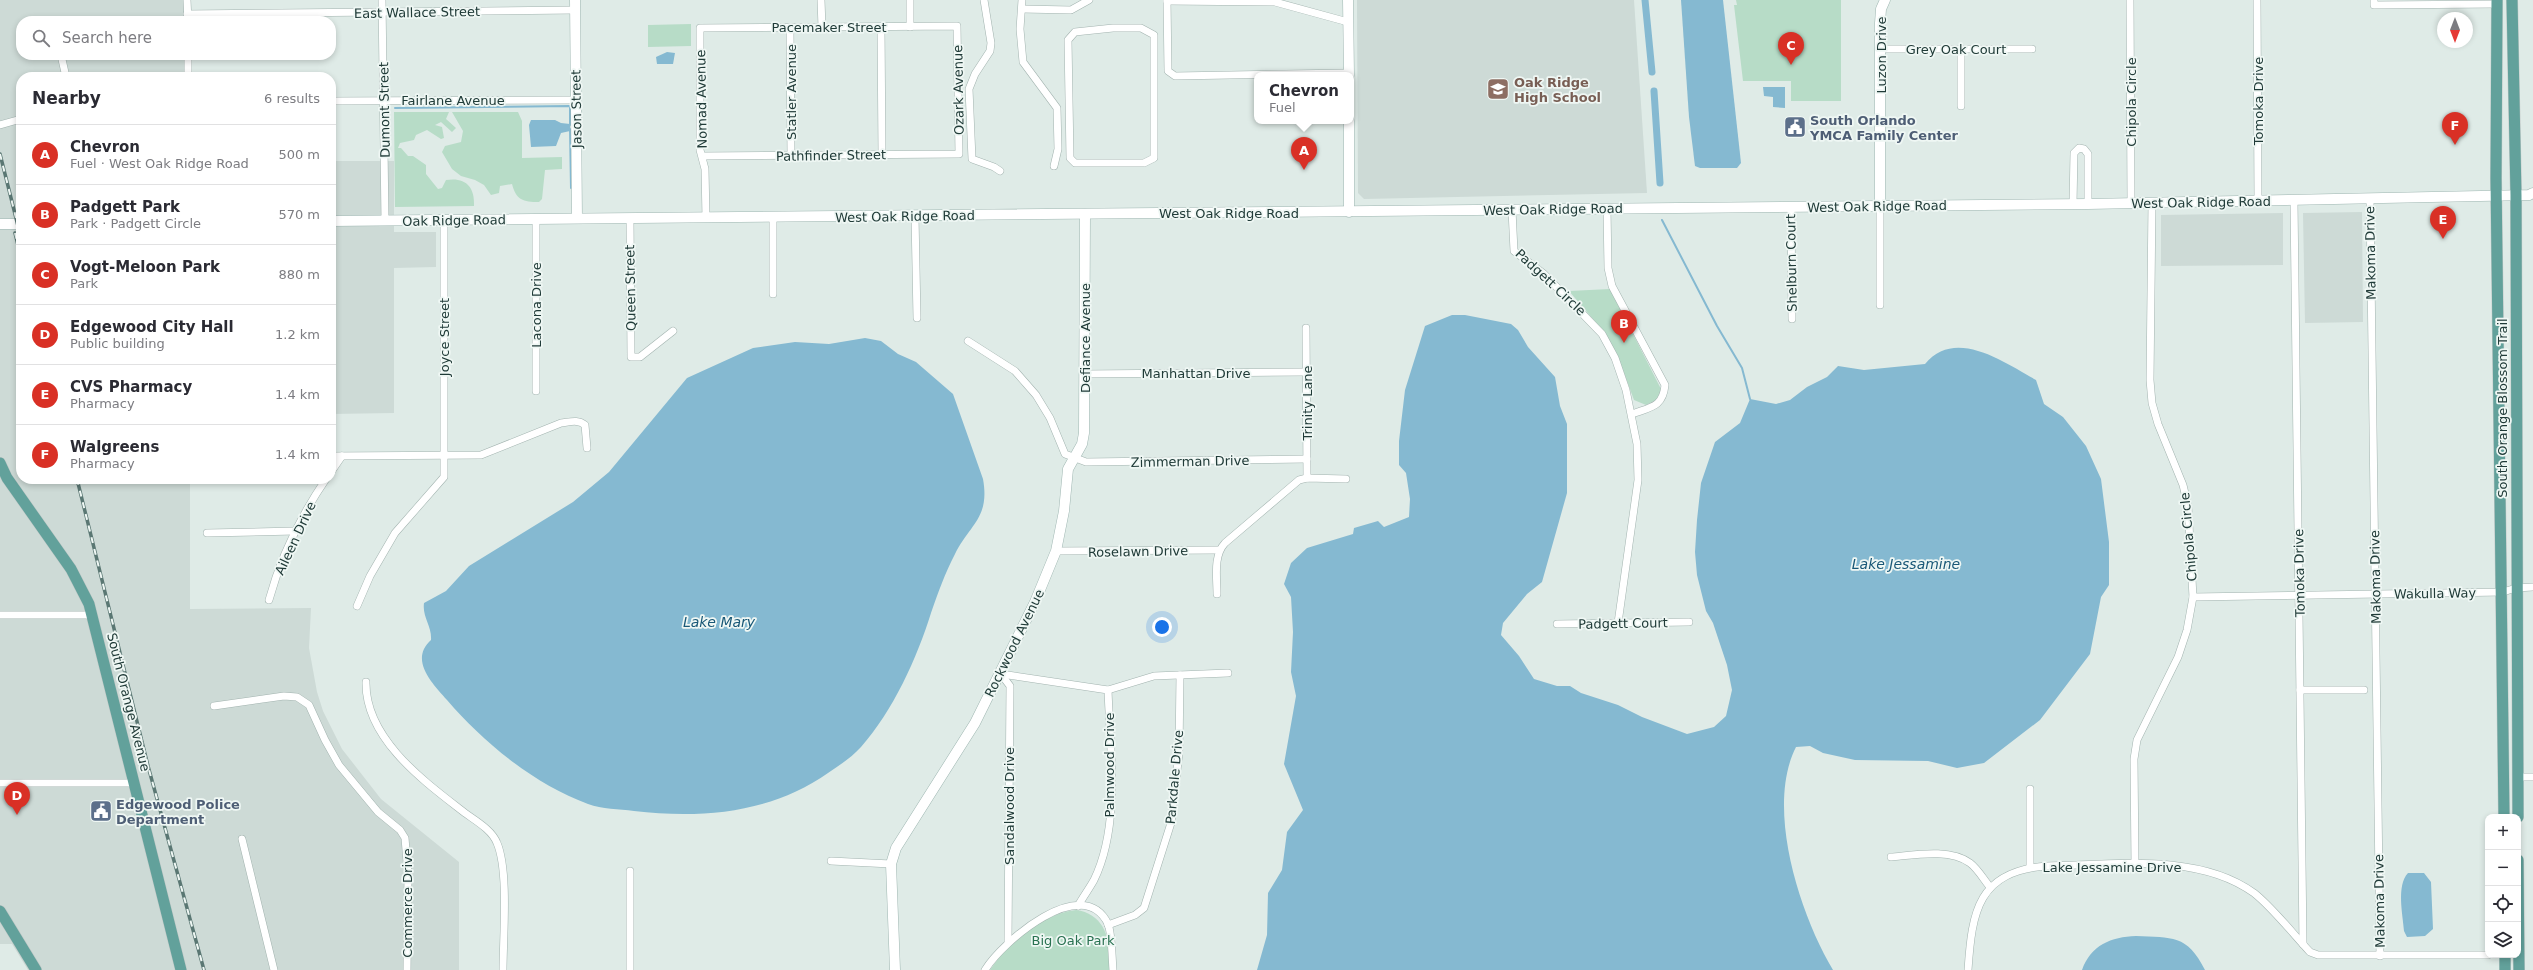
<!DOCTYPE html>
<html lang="en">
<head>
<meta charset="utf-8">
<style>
	:root { --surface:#fff; --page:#f7f7f7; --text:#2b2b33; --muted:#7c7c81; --line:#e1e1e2; --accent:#d93025 }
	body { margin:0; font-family:"DejaVu Sans",sans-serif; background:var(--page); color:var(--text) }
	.controls { position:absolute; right:12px; bottom:12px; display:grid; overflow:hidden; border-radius:8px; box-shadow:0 2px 6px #0003 }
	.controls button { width:36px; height:36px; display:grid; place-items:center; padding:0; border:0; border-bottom:1px solid var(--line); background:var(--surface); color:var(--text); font:20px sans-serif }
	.compass { position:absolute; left:2437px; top:12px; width:36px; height:36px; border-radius:50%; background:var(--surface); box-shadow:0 2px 6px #0003; rotate:180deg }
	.you { position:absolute; left:1162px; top:627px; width:14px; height:14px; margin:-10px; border:3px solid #fff; border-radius:50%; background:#1a73e8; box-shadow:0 0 0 6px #1a73e833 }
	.badge { display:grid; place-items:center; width:26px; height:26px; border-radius:50%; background:var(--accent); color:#fff; font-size:13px; font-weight:700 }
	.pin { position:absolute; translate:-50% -33px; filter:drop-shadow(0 1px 2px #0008) }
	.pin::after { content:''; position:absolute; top:21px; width:14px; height:12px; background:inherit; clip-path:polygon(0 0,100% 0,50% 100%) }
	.popup { position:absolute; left:1254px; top:72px; width:100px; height:52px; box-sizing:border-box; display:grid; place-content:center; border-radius:8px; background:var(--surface); filter:drop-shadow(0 1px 3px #0005); font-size:13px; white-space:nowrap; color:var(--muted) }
	.popup b { font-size:15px; color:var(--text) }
	.popup::after { content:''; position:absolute; left:50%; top:100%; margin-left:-8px; border:8px solid transparent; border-top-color:var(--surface) }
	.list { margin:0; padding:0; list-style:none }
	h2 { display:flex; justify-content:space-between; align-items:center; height:52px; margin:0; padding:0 16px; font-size:17px }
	h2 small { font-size:13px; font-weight:400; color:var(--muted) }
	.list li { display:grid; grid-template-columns:26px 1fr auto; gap:12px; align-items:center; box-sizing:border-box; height:60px; padding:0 16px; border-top:1px solid var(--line) }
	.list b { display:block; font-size:15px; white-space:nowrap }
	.list p { margin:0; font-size:13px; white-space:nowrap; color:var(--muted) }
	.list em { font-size:13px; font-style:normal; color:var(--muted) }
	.icon { flex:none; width:22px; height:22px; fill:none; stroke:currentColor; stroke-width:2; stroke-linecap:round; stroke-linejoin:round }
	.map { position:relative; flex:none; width:2533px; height:970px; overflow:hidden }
	.search { position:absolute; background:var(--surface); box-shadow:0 2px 6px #0003; left:16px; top:16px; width:320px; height:44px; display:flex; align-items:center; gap:10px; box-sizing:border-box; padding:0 14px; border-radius:16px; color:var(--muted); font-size:15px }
	.panel { position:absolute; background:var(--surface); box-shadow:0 2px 6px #0003; left:16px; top:72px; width:320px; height:412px; border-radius:16px }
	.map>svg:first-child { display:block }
</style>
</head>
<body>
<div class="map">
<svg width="2533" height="970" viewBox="0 0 2533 970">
	<rect width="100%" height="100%" fill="#dfebe7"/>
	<g fill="#cddad6">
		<path d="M0,0H187V21H21V55H187L188,77H21V479H190V609L311,608L309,648L317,692L323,711L342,749L381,799L459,862V970H28L12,944H0Z"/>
		<path d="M1357,0H1634L1647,193L1364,199L1358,193Z"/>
		<path d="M331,161H394V232H436V267L394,268V413L331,414Z"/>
		<path d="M2362,212L2363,322L2305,323L2303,213Z"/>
		<path d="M2283,213V265L2161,266V215Z"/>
	</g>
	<g fill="#b7dcc7">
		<path d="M1736,0H1841V101H1791V81H1743L1734,5H1737Z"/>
		<path d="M691,24V46L648,47V25Z"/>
		<path d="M394,112H449L446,119L456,128L452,132L441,122L435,125L442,127L444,138L441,139L427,130L416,135L414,140L400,143L398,148H401L408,156H413L426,165V174L438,189L442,188L446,180C465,177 475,186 474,206L395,207Z"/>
		<path d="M452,112H518L522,121V158L562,157V169L545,170L542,199L539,202C523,202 516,200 512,184L500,186L499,193L491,195L484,185L475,180L461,176L452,169L442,152L445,146L461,142L463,131Z"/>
		<path d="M1610,289L1661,389L1658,399L1646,405L1634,400L1617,354L1604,332L1569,291Z"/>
		<path d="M1076,910C1106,914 1112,943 1109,970H990C1008,942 1042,914 1076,910Z"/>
	</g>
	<g fill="#85b9d1">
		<path d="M1681,0H1723L1741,163L1737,168H1700L1695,166L1689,117Z"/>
		<path d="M667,52L675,53L673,64H657L656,57Z"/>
		<path d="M1763,87H1785V108L1773,107V97L1764,96Z"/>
		<path d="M531,120H555L561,123L570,124V131L561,133L556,146L531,147L529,125Z"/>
		<path d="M1452,315H1465L1511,324L1518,330L1528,347L1555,377L1560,406L1567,424V493L1542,582L1527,594L1503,623L1501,635L1519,656L1534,679L1557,686H1570L1581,693L1618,705L1642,717L1687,734L1714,727L1726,716L1732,690L1727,665L1713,623L1706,611L1697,575L1695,552L1697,520L1701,483L1715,442L1740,423L1750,399L1776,404L1790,400L1807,387L1827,377L1838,366L1864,370L1925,364C1955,327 2004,362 2036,380L2044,404L2063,417L2086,446L2101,479L2109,542V585L2101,597L2090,654L2040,720L1984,763L1957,768L1928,761L1855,760L1823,753L1810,746L1796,747C1765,808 1800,915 1833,970H1257L1267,935L1268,893L1282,870L1287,832L1303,810L1284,764L1296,696L1291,672L1293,632L1291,597L1284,584L1291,563L1307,548L1353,534L1354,528L1378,521L1384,527L1409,517L1410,499L1406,473L1399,465V441L1405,390L1425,326Z"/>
		<path d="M865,338L881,341L898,354L916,362L953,394L983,479C990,518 970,524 955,554C945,573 938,593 931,613C917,658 893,711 861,747C852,757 840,765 828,773C771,813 702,819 634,811C619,809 602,809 588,804C534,784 484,743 447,700C432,683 409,660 431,640C432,626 422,617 424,603L446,591L469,566L573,502L609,472L687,378L753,348L795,342L829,344Z"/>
		<path d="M2408,873H2424L2431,882L2433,929L2425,936L2407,937L2404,931C2403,915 2396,886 2408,873Z"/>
		<path d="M2136,936C2172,938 2187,934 2205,970H2082C2091,945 2111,937 2136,936Z"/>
	</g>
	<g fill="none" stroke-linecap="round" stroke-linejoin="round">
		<g stroke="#85b9d1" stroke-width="2">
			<path d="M395,108L570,106V125"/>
			<path d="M570,129L571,188"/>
			<path d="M1662,220L1717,326L1742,368L1750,399"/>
		</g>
		<g stroke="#85b9d1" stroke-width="7">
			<path d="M1645,0L1652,72"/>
			<path d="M1654,91L1660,183"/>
		</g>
		<g stroke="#a2b3af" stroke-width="8">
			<g id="street">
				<path d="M187,0L188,21"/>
				<path d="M382,0L385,220"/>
				<path d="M821,0L822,27"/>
				<path d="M910,0V27"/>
				<path d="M984,0L991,43L990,51L975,74L969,89L972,159L994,167L1000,171"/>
				<path d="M1022,0L1020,29L1023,62L1057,108L1058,149L1054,166"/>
				<path d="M1167,0L1168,71L1175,76L1349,73"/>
				<path d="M2130,0L2131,203"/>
				<path d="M2257,0L2258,201"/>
				<path d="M2374,0V5L2497,4"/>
				<path d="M1167,1L1275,2L1348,22"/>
				<path d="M1022,9L1071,10L1089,0"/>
				<path d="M187,14L575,10"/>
				<path d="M52,20V21"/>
				<path d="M881,27L882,155"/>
				<path d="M790,28L791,156"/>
				<path d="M1113,28H1141L1154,35V158L1144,163H1075L1070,158L1068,40L1075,32Z"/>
				<path d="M1880,49H2032"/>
				<path d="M61,55L66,77"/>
				<path d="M188,55V77"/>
				<path d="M331,101L576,100"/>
				<path d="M1961,106V49"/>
				<path d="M0,125L21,119"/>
				<path d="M703,156L959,154L957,26L700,28V150L705,169L706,218"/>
				<path d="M2370,199L2380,956"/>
				<path d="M2294,201L2303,944"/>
				<path d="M2073,204L2074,153L2079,148L2084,149L2088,154V204"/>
				<path d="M1880,206V305"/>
				<path d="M1791,207L1792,319"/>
				<path d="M1607,209L1608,268L1612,286L1665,385C1663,407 1651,407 1632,414"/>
				<path d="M1512,210L1514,251L1544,274L1602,334L1615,358L1626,390L1637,444L1638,480L1618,623"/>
				<path d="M915,216L917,318"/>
				<path d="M630,218L631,357H640L673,331"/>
				<path d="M536,219V391"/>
				<path d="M773,294V217"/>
				<path d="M1306,328L1307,478"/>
				<path d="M968,341L1015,371L1036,395L1050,418L1065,454L1086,462L1307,459"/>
				<path d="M1085,374L1307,372"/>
				<path d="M331,456L481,455L561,423C570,422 578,419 585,425L587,448"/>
				<path d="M331,472L342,456"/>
				<path d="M207,533L295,531"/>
				<path d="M1056,551L1219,550"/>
				<path d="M1217,594C1217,577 1213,556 1225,543L1299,480L1307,478L1346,479"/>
				<path d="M2193,597L2503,592L2516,588L2533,587"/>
				<path d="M269,600C281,556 300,517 326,479"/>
				<path d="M357,606L370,576L395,533L444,477V219"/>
				<path d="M0,615H92"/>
				<path d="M1557,624L1689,622"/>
				<path d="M1001,674L1010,686L1008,941"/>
				<path d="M1001,674L1108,690L1154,676L1228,673"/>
				<path d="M366,682C365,739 425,782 465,813C476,821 492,830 497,843C509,871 503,938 503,970"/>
				<path d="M2300,690H2364"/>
				<path d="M214,706L284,696L297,697L309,705L325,740L339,765L378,812L400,830L405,838L408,874L407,970"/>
				<path d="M2517,777H2533"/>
				<path d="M0,783H135"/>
				<path d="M2030,789V867"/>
				<path d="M242,839L274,970"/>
				<path d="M1891,857C1914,855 1950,848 1970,863C1978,869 1984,880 1990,887"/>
				<path d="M831,861L891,864"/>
				<path d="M2135,865L2134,759L2137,740L2178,657L2187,630L2193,597L2188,506L2183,485L2158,424L2152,403L2150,380L2152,203"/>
				<path d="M1078,906C1083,897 1089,889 1094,880C1121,825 1110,749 1108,690"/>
				<path d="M1108,925L1135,915L1144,908L1171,823L1179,753L1180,675"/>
				<path d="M630,970V871"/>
				<path d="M985,970C1002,942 1083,872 1108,924C1112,934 1112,959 1113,970"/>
				<path d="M1968,970C1972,911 1978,871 2047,866C2111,865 2198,852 2254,893C2272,907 2294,935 2310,952L2318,955H2488"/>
			</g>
		</g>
		<g stroke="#9eb6b1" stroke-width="11">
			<g id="secondary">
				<path d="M575,0L577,218"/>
				<path d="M1348,0L1349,75"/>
				<path d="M1349,121V212"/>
				<path d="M1880,206V23L1881,9L1885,0"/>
				<path d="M331,221L2088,204L2529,195L2533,193"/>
				<path d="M0,224H21"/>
				<path d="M895,970L891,864L896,848L975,723L1035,602L1056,551L1064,511L1068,469L1082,444L1084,433L1085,214"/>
			</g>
		</g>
		<g stroke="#c1c8c7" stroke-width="12">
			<g id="primary">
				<path d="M2497,0L2496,178L2504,817"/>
				<path d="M2512,0L2516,195L2518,817"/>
				<path d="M0,463L7,478L71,569L89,604L181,970"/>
				<path d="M2518,860L2519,970"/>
				<path d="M0,911L36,970"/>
				<path d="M2505,955V970"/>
			</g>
		</g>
		<use href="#street" stroke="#fff" stroke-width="7"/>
		<use href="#secondary" stroke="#fff" stroke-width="10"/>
		<use href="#primary" stroke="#62a19b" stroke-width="11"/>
		<g stroke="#5a7773" stroke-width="3.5">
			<g id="rail">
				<path d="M0,154L21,238"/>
				<path d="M15,233L21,257"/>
				<path d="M77,479L148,766L204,970"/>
			</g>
		</g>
		<use href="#rail" stroke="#eff7f4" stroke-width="2" stroke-dasharray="6" stroke-linecap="butt"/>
	</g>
	<defs>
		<g id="school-square" transform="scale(1.15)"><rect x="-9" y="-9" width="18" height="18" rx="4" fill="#8d6e63" stroke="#eff7f4"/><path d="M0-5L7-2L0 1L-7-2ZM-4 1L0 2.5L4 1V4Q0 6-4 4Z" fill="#fff"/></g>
		<g id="civic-square" transform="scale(1.15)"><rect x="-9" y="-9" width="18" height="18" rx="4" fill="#5c6f8a" stroke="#eff7f4"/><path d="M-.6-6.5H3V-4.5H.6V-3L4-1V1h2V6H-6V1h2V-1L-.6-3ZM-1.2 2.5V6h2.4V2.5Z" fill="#fff"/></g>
	</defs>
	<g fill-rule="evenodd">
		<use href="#school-square" x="1498" y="89"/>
		<use href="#civic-square" x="1795" y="127"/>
		<use href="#civic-square" x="101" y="811"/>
	</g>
	<g text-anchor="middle" stroke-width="3.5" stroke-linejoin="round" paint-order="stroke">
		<g font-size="13" fill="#203b38" stroke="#eff7f4">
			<text transform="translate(417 12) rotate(-1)" y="5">East Wallace Street</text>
			<text x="829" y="32">Pacemaker Street</text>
			<text x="1956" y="54">Grey Oak Court</text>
			<text transform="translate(1881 55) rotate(-90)" y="5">Luzon Drive</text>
			<text transform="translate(958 90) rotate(-91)" y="5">Ozark Avenue</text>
			<text transform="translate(791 92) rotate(-90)" y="5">Statler Avenue</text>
			<text transform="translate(701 99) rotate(-91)" y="5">Nomad Avenue</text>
			<text x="453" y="105">Fairlane Avenue</text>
			<text transform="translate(2258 101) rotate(-90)" y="5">Tomoka Drive</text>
			<text transform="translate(2131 102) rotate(-90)" y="5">Chipola Circle</text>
			<text transform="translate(576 109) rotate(-91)" y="5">Jason Street</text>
			<text transform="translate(384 110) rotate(-91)" y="5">Dumont Street</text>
			<text transform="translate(831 155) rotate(-1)" y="5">Pathfinder Street</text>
			<text transform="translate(2201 202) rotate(-1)" y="5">West Oak Ridge Road</text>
			<text transform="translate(1877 206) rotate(-1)" y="5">West Oak Ridge Road</text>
			<text transform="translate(1553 209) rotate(-1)" y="5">West Oak Ridge Road</text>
			<text x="1229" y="218">West Oak Ridge Road</text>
			<text transform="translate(905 216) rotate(-1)" y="5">West Oak Ridge Road</text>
			<text transform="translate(454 220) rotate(-1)" y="5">Oak Ridge Road</text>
			<text transform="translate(2370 253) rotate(-91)" y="5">Makoma Drive</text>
			<text transform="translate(1791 263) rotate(-91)" y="5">Shelburn Court</text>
			<text transform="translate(1551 282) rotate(43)" y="5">Padgett Circle</text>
			<text transform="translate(630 288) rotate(-91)" y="5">Queen Street</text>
			<text transform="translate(536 305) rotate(-90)" y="5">Lacona Drive</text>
			<text transform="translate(444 337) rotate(-90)" y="5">Joyce Street</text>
			<text transform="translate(1085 338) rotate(-90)" y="5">Defiance Avenue</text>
			<text x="1196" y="378">Manhattan Drive</text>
			<text transform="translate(1307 403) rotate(-90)" y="5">Trinity Lane</text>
			<text transform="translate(2502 408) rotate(-90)" y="5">South Orange Blossom Trail</text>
			<text transform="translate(1190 461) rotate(-1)" y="5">Zimmerman Drive</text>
			<text transform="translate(2188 537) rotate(-95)" y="5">Chipola Circle</text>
			<text transform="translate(295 538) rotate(-65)" y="5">Aileen Drive</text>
			<text transform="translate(1138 551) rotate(-1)" y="5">Roselawn Drive</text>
			<text transform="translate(2299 573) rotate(-91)" y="5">Tomoka Drive</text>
			<text transform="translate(2375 577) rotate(-91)" y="5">Makoma Drive</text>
			<text transform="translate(2435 593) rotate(-1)" y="5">Wakulla Way</text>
			<text transform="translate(1623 623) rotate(-1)" y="5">Padgett Court</text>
			<text transform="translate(1014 643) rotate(-64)" y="5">Rockwood Avenue</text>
			<text transform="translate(129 702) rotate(76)" y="5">South Orange Avenue</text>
			<text transform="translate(1109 765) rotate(-90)" y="5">Palmwood Drive</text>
			<text transform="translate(1174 777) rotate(-85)" y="5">Parkdale Drive</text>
			<text transform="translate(1009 806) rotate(-90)" y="5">Sandalwood Drive</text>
			<text x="2112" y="872">Lake Jessamine Drive</text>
			<text transform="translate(2379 901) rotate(-91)" y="5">Makoma Drive</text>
			<text transform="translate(407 903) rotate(-90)" y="5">Commerce Drive</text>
		</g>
		<g font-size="13" font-weight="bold" fill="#785e54" stroke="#eff7f4" text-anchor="start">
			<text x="1514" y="87">Oak Ridge<tspan x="1514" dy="15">High School</tspan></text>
		</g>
		<g font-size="13" font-weight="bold" fill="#4e5e75" stroke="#eff7f4" text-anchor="start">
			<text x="1810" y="125">South Orlando<tspan x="1810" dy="15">YMCA Family Center</tspan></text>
			<text x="116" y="809">Edgewood Police<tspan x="116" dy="15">Department</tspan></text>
		</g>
		<g font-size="13" fill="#297251" stroke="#eff7f4">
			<text x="1073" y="945">Big Oak Park</text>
		</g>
		<g font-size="14" font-style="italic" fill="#195877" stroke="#eff7f4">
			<text x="1906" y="569">Lake Jessamine</text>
			<text x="719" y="627">Lake Mary</text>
		</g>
	</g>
</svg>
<div class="controls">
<button>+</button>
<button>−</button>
<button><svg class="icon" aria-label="locate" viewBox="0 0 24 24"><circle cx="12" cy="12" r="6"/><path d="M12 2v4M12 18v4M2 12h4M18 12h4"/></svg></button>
<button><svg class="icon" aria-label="layers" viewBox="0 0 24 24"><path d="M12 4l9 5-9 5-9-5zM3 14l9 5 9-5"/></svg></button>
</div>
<svg class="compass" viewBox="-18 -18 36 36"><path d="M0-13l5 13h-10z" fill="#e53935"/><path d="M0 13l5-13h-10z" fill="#7c7c81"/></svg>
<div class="you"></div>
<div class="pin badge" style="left:1304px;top:170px">A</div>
<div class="popup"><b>Chevron</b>Fuel</div>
<div class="pin badge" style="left:1624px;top:343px">B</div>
<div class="pin badge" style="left:1791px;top:65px">C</div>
<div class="pin badge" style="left:17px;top:815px">D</div>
<div class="pin badge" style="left:2443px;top:239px">E</div>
<div class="pin badge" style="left:2455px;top:145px">F</div>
<div class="search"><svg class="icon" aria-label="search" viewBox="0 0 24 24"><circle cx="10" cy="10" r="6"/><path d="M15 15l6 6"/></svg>Search here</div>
<section class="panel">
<h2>Nearby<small>6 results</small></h2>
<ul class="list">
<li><span class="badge">A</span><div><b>Chevron</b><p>Fuel · West Oak Ridge Road</p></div><em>500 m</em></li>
<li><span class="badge">B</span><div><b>Padgett Park</b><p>Park · Padgett Circle</p></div><em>570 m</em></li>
<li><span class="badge">C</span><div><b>Vogt-Meloon Park</b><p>Park</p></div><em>880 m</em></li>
<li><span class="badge">D</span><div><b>Edgewood City Hall</b><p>Public building</p></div><em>1.2 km</em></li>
<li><span class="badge">E</span><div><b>CVS Pharmacy</b><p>Pharmacy</p></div><em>1.4 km</em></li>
<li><span class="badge">F</span><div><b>Walgreens</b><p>Pharmacy</p></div><em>1.4 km</em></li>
</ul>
</section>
</div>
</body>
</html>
